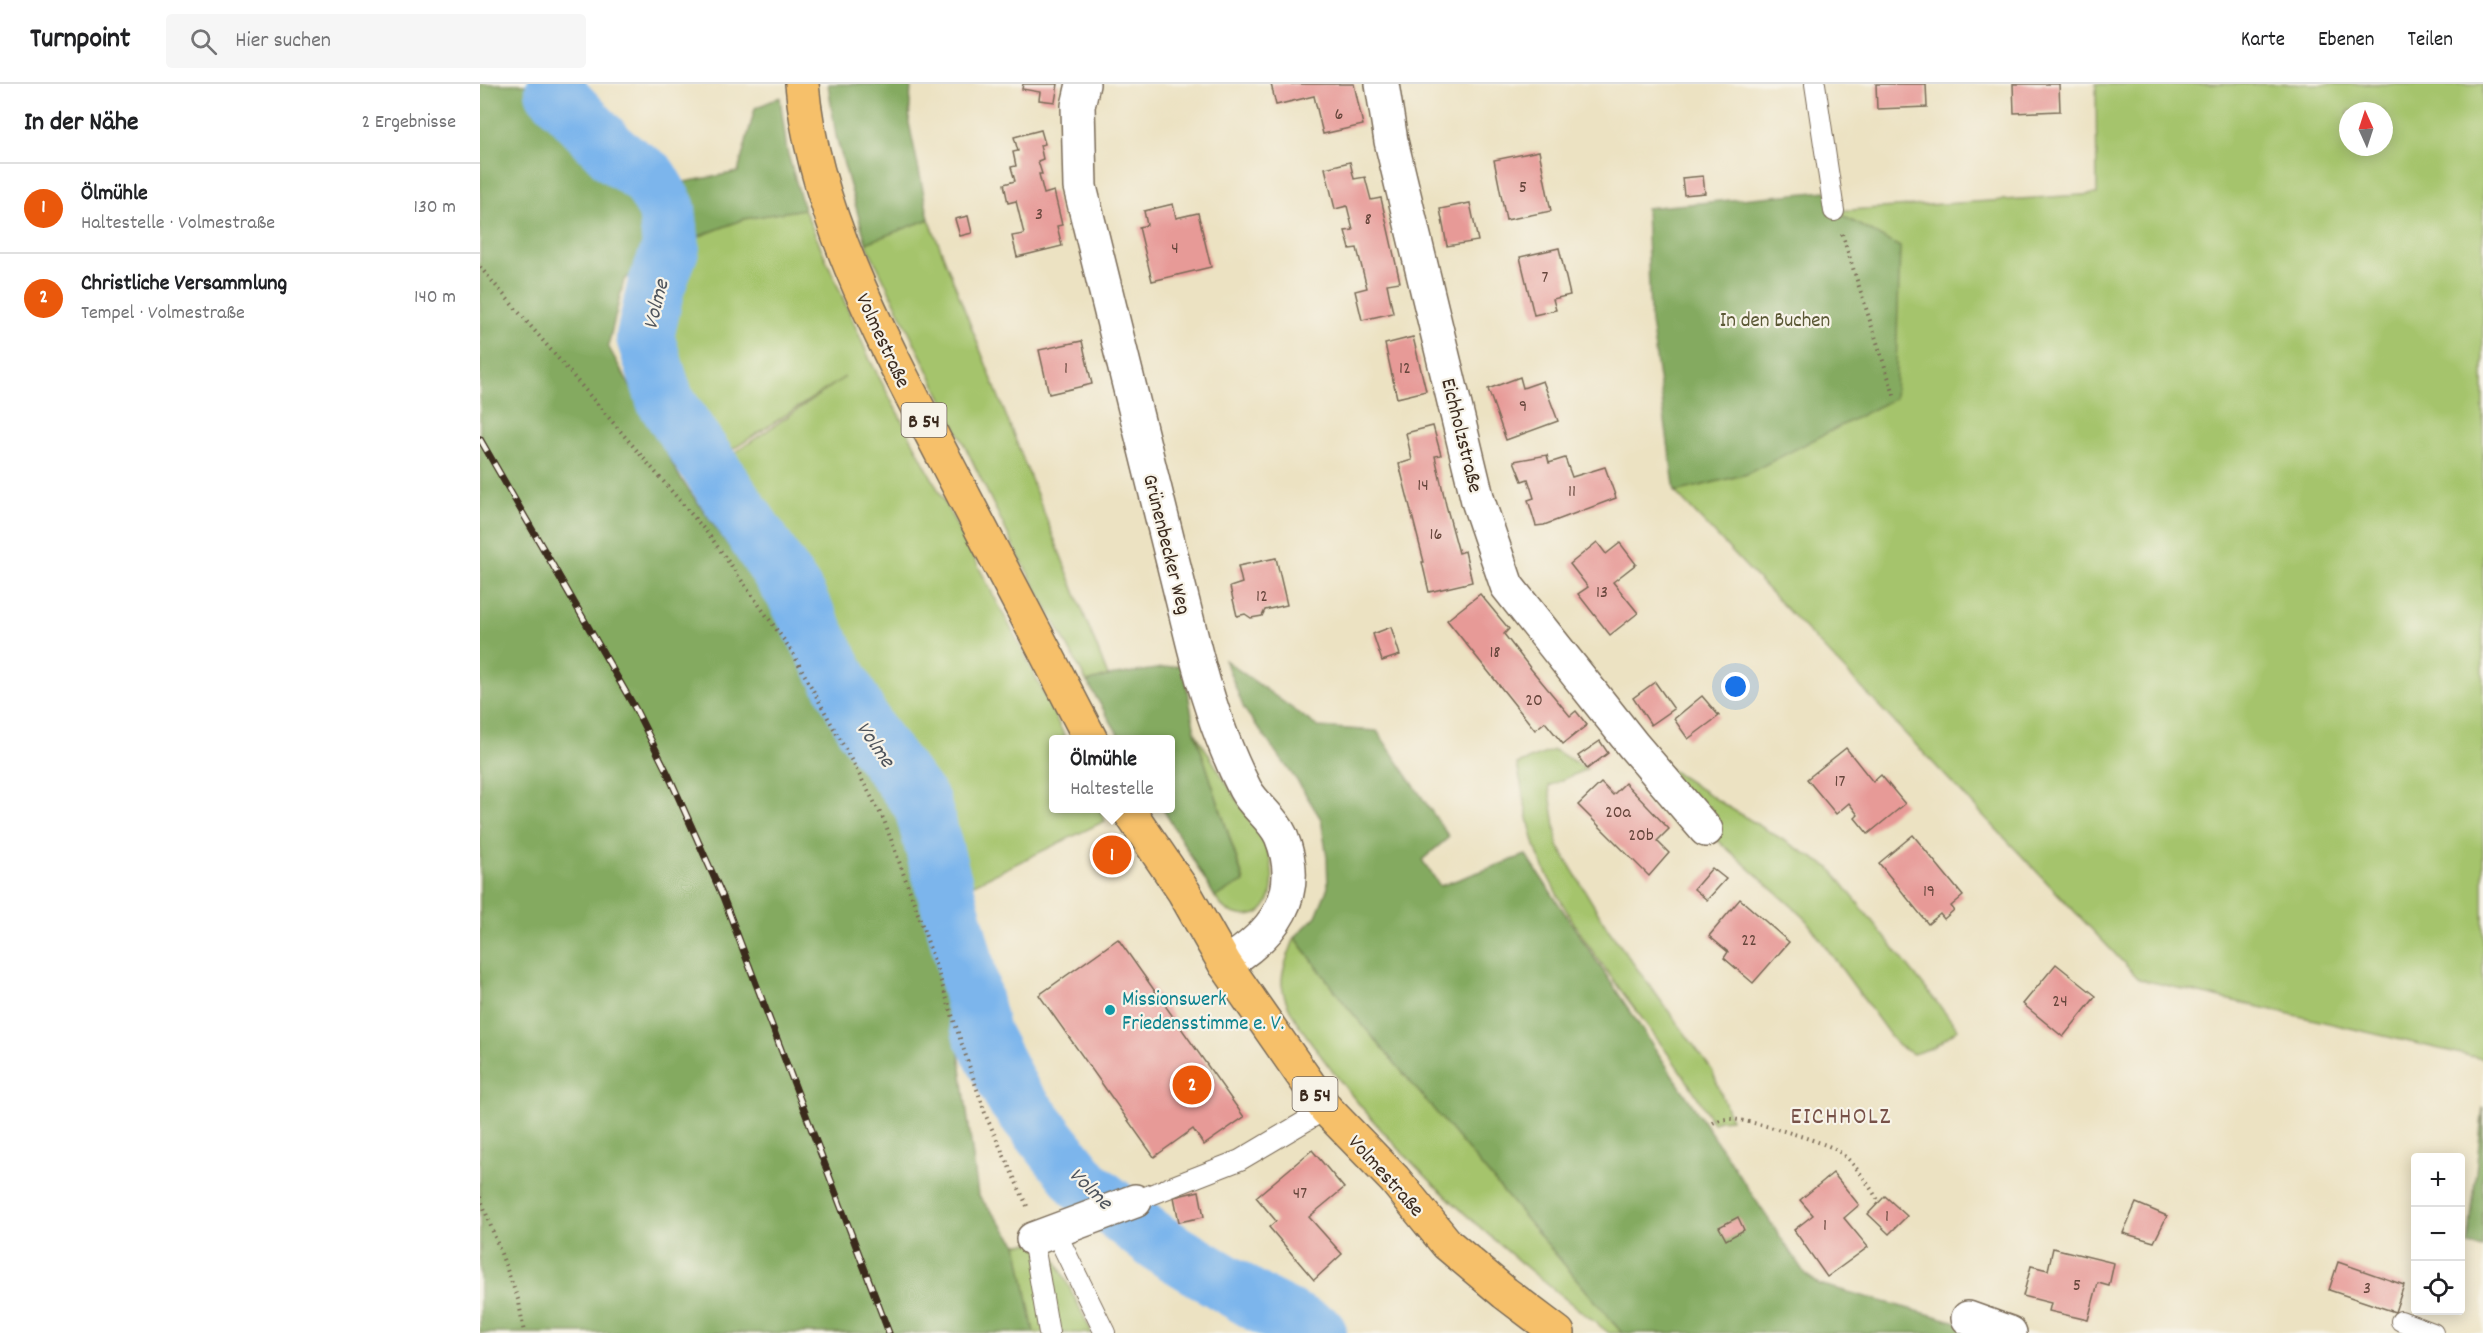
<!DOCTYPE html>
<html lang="de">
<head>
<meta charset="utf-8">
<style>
	:root { --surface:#fff; --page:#f6f6f6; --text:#202124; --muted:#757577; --line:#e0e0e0; --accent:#ea580c }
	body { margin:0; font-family:Dekko,sans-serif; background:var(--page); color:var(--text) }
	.controls { position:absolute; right:18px; bottom:18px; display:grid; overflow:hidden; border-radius:6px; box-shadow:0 3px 15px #0003 }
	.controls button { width:54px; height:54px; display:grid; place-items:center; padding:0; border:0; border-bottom:2px solid var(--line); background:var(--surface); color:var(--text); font:30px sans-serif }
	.compass { position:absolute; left:1859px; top:18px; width:54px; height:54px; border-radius:50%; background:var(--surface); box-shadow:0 3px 15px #0003; rotate:357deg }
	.you { position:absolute; left:1256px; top:603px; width:21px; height:21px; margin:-15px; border:4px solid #fff; border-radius:50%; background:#1a73e8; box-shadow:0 0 0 9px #1a73e833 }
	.badge { display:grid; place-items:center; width:39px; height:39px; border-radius:50%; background:var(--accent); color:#fff; font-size:20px; font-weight:700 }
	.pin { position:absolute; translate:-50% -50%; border:3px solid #fff; box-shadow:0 2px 6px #0006 }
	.popup { position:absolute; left:569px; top:651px; width:126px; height:78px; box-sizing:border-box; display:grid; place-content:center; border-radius:6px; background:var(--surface); filter:drop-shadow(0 2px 4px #0005); font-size:20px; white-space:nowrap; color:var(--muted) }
	.popup b { font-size:22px; color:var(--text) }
	.popup::after { content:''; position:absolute; left:50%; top:100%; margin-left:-12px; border:12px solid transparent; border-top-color:var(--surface) }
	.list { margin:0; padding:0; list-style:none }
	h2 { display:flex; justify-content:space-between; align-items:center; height:78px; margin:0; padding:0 24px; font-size:26px }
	h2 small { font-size:20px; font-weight:400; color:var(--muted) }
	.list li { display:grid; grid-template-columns:39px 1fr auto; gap:18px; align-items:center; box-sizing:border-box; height:90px; padding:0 24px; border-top:2px solid var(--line) }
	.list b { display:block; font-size:22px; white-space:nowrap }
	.list p { margin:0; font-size:20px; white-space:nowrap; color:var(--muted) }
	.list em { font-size:20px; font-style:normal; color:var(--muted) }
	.icon { flex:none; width:33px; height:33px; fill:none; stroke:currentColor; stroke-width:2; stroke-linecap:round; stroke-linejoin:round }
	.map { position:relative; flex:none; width:2003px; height:1249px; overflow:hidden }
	header { display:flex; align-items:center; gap:36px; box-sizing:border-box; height:84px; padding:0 30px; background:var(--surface); border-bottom:2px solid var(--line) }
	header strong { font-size:28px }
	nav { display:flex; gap:33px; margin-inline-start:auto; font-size:21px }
	.search { width:420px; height:54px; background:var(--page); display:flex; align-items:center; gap:15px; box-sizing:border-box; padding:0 21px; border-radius:6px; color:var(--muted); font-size:22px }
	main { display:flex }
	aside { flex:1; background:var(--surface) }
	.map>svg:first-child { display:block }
</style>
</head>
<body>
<header>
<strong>Turnpoint</strong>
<div class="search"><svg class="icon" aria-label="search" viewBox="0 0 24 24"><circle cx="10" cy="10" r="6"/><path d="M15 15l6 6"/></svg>Hier suchen</div>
<nav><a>Karte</a><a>Ebenen</a><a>Teilen</a></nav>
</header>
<main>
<aside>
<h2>In der Nähe<small>2 Ergebnisse</small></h2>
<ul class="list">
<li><span class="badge">1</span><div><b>Ölmühle</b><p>Haltestelle · Volmestraße</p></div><em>130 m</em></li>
<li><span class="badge">2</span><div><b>Christliche Versammlung</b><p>Tempel · Volmestraße</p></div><em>140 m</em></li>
</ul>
</aside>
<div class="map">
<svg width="2003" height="1249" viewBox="0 0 2003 1249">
	<rect width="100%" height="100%" fill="#f7f3e8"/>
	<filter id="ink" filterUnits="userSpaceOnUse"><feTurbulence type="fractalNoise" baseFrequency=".0167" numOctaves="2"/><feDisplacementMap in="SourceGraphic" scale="12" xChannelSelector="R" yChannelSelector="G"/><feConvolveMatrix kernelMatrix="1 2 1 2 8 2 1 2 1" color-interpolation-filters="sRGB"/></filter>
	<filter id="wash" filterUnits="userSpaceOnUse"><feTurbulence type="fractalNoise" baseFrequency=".008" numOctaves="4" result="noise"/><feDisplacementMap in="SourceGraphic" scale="24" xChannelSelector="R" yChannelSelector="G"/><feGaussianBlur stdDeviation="1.35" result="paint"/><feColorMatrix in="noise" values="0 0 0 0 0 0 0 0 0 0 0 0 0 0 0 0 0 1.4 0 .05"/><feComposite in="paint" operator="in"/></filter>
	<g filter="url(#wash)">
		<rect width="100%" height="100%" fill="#ece2c2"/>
		<g fill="#a5c46c" stroke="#707745" stroke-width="1.5" fill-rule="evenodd">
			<path d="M1616,0H2003V975L1659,895L1195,408L1267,390L1354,127L1617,110ZM1868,27H1904V63H1868Z"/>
			<path d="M324,125L390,276L547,575L586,655L574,656V724L619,725L625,737L496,799L478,804L461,723L394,647L378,600L253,370L365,293L216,389L173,311L176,256L189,204L191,163L264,135Z"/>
			<path d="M449,135L628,592L607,598L537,469L386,159Z"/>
			<path d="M715,648C731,675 748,701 764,727C774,742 786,757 790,775C796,799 793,837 760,831C748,829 742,824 735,813L764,797Z"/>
			<path d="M1153,661L1245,721L1350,784L1478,945L1452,964L1433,970L1417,961L1324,833L1226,746Z"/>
			<path d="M1074,666L1107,685L1069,702L1078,762L1128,845L1232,986L1251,1035L1239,1036L1233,1039C1181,946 1101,872 1059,773C1049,749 1043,707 1037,680Z"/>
			<path d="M815,853L865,920L1142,1249H1129C1022,1167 918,1078 839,969C825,949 805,926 802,901C801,886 810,867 815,853Z"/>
			<path d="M567,1158L612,1249H554L537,1160Z"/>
		</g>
		<g fill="#84aa60" stroke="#606a3f" stroke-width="1.5">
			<path d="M0,0H88L86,27L81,32L156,107L258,88L275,24L300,13L307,67L324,125L264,135L191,163L144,196L128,262L201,395L316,556L423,735L467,878L498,1111L537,1160L554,1249H0Z"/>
			<path d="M348,0H431L429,39L449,135L386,159L356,52Z"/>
			<path d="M1346,107L1354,127L1420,163L1415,314L1267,390L1195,408L1170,231L1166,124Z"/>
			<path d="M745,576L838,643L897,647L969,753L942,776L960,802L1046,771L1325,1190L1339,1200L1517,1249H1142L865,920L815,853L836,832L848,803L847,774L841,735L818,698L764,625Z"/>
			<path d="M703,581L715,648L764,798L735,813L683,725L690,724V656L641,655L607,598L628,592Z"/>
			<path d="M2003,1023V1164L1988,1161Z"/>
		</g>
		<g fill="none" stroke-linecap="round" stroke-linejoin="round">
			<path stroke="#7bb5ec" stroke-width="58" d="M76,0L74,7L136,72L169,94L187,125L191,163L176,203L165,253L185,316L314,508L386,646L442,720L483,871L501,949L534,1013L605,1102L678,1159L780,1220L838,1249"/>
		</g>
		<g id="blocks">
			<g fill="#e79a97">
				<path d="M543,0H578L575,18L559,16L560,8L542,5Z"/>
				<path d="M791,0H874L883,41L843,50L834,12L796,21Z"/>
				<path d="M1396,0H1446L1447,23L1397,25Z"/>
				<path d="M1533,0H1579L1580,27L1534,29Z"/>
				<path d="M561,46L565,60L560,61L563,75L558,77L562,90H559L564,110L574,107L582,141L577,142L582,162L537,173L532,152L544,150L536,117L528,119L524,100L535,97L531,83L536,82L533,68L538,67L534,53Z"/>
				<path d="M1059,67L1071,127L1026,136L1014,76Z"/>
				<path d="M870,78L874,95L885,93L891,116L901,114L920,198L907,200L913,229L882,236L875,207L887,204L877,164L870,165L865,147L873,146L867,122L855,125L845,84Z"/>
				<path d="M1223,92L1225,109L1204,111L1202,94Z"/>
				<path d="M990,119L998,157L967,162L960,125Z"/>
				<path d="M693,120L696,134L718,129L731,183L672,197L659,143L667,141L664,127Z"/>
				<path d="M488,132L492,149L480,152L475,135Z"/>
				<path d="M1079,164L1090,211L1073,215L1076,226L1054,231L1040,173Z"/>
				<path d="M933,253L946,307L917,314L905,260Z"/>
				<path d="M602,257L612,300L569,310L559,266Z"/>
				<path d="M1040,293L1043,304L1063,297L1078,337L1026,356L1008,305Z"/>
				<path d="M953,342L961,371L955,372L966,421L979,469L985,467L992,498L949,508L942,478H944L919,380L932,376L926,349Z"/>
				<path d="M1067,371L1069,379L1085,374L1092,393L1125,383L1136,414L1064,441L1056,442L1048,416L1054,414L1048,395L1042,397L1034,377Z"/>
				<path d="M1117,458L1126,470L1140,459L1156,480L1133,498L1158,529L1130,551L1098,510L1108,503L1090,480Z"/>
				<path d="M796,474L807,521L785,526L782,532L771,534L765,530L757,532L750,503L762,499L758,482Z"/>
				<path d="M1000,510L1029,545L1024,550L1051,585L1090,632L1096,627L1107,641L1083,660L1065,638L1055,646L967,536Z"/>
				<path d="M911,543L920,571L902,577L893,550Z"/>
				<path d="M1175,598L1194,625L1171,641L1153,614Z"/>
				<path d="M1222,612L1239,632L1208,655L1194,635Z"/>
				<path d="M1120,657L1128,669L1107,685L1098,672Z"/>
				<path d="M1366,664L1393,698L1401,691L1425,720L1388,750L1375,734L1378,731L1369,719L1356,730L1327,695Z"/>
				<path d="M1121,699L1133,711L1145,699L1189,745L1177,757L1189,769L1169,792L1098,721Z"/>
				<path d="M1433,751L1483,812L1471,822L1474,826L1464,835L1460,830L1448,840L1399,779Z"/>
				<path d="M1232,784L1246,795L1227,816L1214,805Z"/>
				<path d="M1260,815L1309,858L1273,899L1244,874L1248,868L1229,852Z"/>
				<path d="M638,855L764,1033L724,1061L713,1045L674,1073L559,911Z"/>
				<path d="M1576,880L1616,912L1583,953L1543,920Z"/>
				<path d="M832,1066L864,1104L829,1133L862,1170L834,1196L789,1143L796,1137L776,1113Z"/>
				<path d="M1353,1089L1379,1121L1364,1134L1388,1163L1347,1193L1314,1146L1333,1131L1320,1116Z"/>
				<path d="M719,1107L724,1133L699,1138L694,1113Z"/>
				<path d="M1405,1112L1427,1132L1409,1150L1388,1130Z"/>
				<path d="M1656,1119L1687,1132L1674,1158L1643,1149Z"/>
				<path d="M1258,1133L1264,1146L1246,1156L1239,1143Z"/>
				<path d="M1573,1164L1634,1179L1629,1202L1618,1199L1608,1236L1569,1227L1571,1219L1543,1212L1551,1182L1568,1186Z"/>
				<path d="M1858,1178L1924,1201L1915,1228L1849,1206Z"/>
			</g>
		</g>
	</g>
	<g filter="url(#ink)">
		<use href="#blocks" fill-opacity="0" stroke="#796a57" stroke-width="1.5"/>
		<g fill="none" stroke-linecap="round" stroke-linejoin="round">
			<g stroke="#796a57" stroke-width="22">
				<g id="service">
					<path d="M1335,0L1354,127"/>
					<path d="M655,1117L760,1076L846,1025"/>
					<path d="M575,1147L625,1249"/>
					<path d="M553,1155L569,1249"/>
					<path d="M1921,1237L1953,1249"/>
				</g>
			</g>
			<g stroke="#796a57" stroke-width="36">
				<g id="minor">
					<path d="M603,0L598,22L600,103L714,563C726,611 742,660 765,705C774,722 793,734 801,752C825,811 793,851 745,880"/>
					<path d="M902,0L911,57L998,417L1027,502L1153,661L1226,746"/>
					<path d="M553,1155L655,1117"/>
					<path d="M1488,1234L1530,1249"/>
				</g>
			</g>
			<g stroke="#796a57" stroke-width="36">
				<g id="primary">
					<path d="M322,0C333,129 405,261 464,374C514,468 562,562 611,656"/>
					<path d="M647,724L704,808L745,880L846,1025L914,1095L967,1160L1025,1209L1078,1249"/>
				</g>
			</g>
			<g stroke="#796a57" stroke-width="4" stroke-dasharray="1.5 4.5" stroke-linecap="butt">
				<path d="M1362,150L1415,314"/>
				<path d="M0,183L230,452L311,566L404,736L441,838L506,1032L547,1122"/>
				<path d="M1233,1039C1238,1036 1244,1035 1250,1035C1271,1036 1334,1055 1353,1064C1373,1075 1386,1097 1398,1116"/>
				<path d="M0,1113L39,1218L44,1249"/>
			</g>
			<use href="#service" stroke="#fff" stroke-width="20"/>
			<use href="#minor" stroke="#fff" stroke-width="33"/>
			<use href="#primary" stroke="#f6c06b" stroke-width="33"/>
			<g stroke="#3b2a1e" stroke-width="7">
				<path id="rail" d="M0,355L155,624L188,690L243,813L409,1249"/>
			</g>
			<use href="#rail" stroke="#f7f3e8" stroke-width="4.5" stroke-dasharray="14" stroke-linecap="butt"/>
		</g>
	</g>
	<circle fill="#0f9aa8" stroke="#f7f3e8" stroke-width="2" cx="630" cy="926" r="6"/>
	<g text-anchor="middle" stroke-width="4.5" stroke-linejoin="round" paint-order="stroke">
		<g font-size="18" fill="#66463c">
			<text x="859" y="35">6</text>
			<text x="1043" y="108">5</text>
			<text x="559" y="135">3</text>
			<text x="888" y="140">8</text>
			<text x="695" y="169">4</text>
			<text x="1065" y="198">7</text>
			<text x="586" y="289">1</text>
			<text x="925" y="289">12</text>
			<text x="1043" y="327">9</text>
			<text x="943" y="406">14</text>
			<text x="1092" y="412">11</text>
			<text x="956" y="455">16</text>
			<text x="1122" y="513">13</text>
			<text x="782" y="517">12</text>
			<text x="1015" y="573">18</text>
			<text x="1054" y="621">20</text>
			<text x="1360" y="702">17</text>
			<text x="1138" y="733">20a</text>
			<text x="1161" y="756">20b</text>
			<text x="1449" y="812">19</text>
			<text x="1269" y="861">22</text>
			<text x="1580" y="922">24</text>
			<text x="820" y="1114">47</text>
			<text x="1407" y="1137">1</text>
			<text x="1345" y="1146">1</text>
			<text x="1597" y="1206">5</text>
			<text x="1887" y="1209">3</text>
		</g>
		<g fill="#f7f3e8" stroke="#73665b" stroke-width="1.5">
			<rect x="421.5" y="319" width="45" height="34" rx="4.5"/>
			<rect x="812.5" y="993" width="45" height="34" rx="4.5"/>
		</g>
		<g font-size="20" font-weight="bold" fill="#3b2a1e">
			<text x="444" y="343">B 54</text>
			<text x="835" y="1017">B 54</text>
		</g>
		<g font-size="21" fill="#5b5835" stroke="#f7f3e8">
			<text x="1295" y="242">In den Buchen</text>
		</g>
		<g font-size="21" fill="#3b2a1e" stroke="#f7f3e8">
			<text transform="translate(404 256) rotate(65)" y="7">Volmestraße</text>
			<text transform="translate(983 351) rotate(76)" y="7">Eichholzstraße</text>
			<text transform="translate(688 460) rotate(76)" y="7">Grünenbecker Weg</text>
			<text transform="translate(907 1091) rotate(48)" y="7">Volmestraße</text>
		</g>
		<g font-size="21" fill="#0d838f" stroke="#f7f3e8" text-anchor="start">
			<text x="642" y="921">Missionswerk<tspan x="642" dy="24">Friedensstimme e. V.</tspan></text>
		</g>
		<g font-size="22" font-style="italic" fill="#4e545c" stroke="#f7f3e8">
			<text transform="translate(174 220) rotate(-76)" y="8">Volme</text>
			<text transform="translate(397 659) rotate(55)" y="8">Volme</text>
			<text transform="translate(612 1103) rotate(44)" y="8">Volme</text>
		</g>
		<g font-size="24" letter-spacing="1.5" fill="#775148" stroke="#f7f3e8">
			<text x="1361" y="1039">EICHHOLZ</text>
		</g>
	</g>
</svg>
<div class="controls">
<button>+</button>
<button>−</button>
<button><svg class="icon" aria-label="locate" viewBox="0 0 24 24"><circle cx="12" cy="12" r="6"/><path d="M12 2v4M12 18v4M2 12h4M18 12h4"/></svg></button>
</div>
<svg class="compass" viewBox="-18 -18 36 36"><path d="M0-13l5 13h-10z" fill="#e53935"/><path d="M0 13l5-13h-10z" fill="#757577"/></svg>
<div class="you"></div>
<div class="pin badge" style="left:632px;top:771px">1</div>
<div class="popup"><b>Ölmühle</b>Haltestelle</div>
<div class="pin badge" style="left:712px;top:1001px">2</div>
</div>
</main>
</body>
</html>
